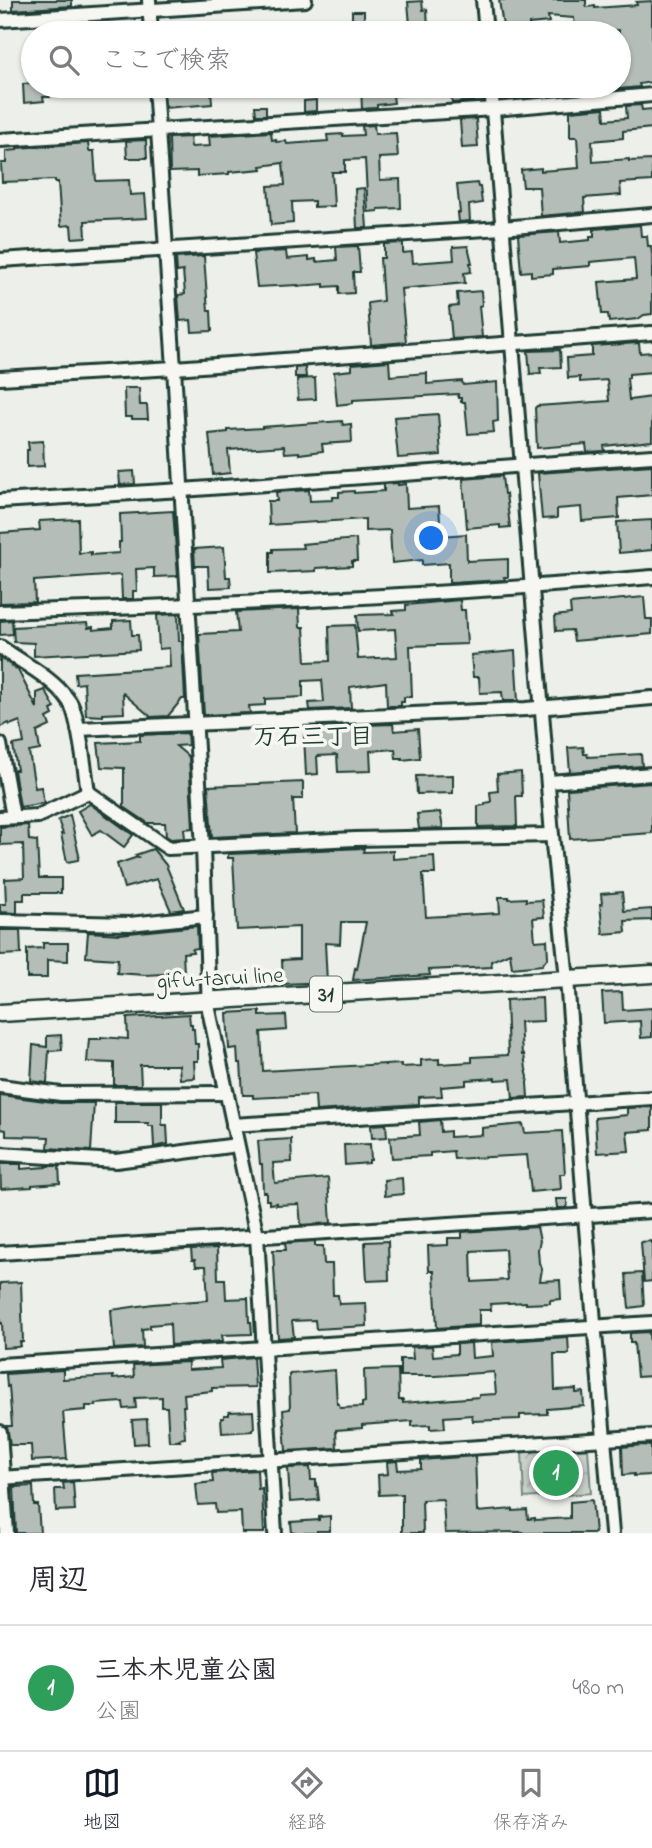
<!DOCTYPE html>
<html lang="ja">
<head>
<meta charset="utf-8">
<style>
	:root { --surface:#fff; --page:#f7f7f7; --text:#2b2b33; --muted:#7c7c81; --line:#e1e1e2; --accent:#111827 }
	body { margin:0; font-family:"Indie Flower","Klee One",sans-serif; background:var(--page); color:var(--text) }
	.you { position:absolute; left:432px; top:539px; width:24px; height:24px; margin:-18px; border:5px solid #fff; border-radius:50%; background:#1a73e8; box-shadow:0 0 0 10px #1a73e833 }
	.badge { display:grid; place-items:center; width:46px; height:46px; border-radius:50%; background:var(--accent); color:#fff; font-size:23px; font-weight:700 }
	.pin { position:absolute; translate:-50% -50%; border:4px solid #fff; box-shadow:0 2px 7px #0006 }
	.list { margin:0; padding:0; list-style:none }
	h2 { display:flex; justify-content:space-between; align-items:center; height:91px; margin:0; padding:0 28px; font-size:30px }
	h2 small { font-size:23px; font-weight:400; color:var(--muted) }
	.list li { display:grid; grid-template-columns:46px 1fr auto; gap:21px; align-items:center; box-sizing:border-box; height:126px; padding:0 28px; border-top:2px solid var(--line) }
	.list b { display:block; font-size:26px; white-space:nowrap }
	.list p { margin:0; font-size:23px; white-space:nowrap; color:var(--muted) }
	.list em { font-size:23px; font-style:normal; color:var(--muted) }
	.icon { flex:none; width:38px; height:38px; fill:none; stroke:currentColor; stroke-width:2; stroke-linecap:round; stroke-linejoin:round }
	.map { position:relative; flex:none; width:652px; height:1533px; overflow:hidden }
	.search { position:absolute; background:var(--surface); box-shadow:0 2px 5px #0004; left:21px; right:21px; top:21px; height:77px; display:flex; align-items:center; gap:18px; box-sizing:border-box; padding:0 24px; border-radius:38px; color:var(--muted); font-size:26px }
	.sheet { height:217px; background:var(--surface) }
	nav { display:flex; justify-content:space-around; align-items:center; box-sizing:border-box; height:98px; border-top:2px solid var(--line); background:var(--surface); font-size:19px; color:var(--muted) }
	nav a { display:grid; justify-items:center; gap:4px }
	nav .on { color:var(--accent) }
	.map>svg:first-child { display:block }
</style>
</head>
<body>
<div class="map">
<svg width="652" height="1533" viewBox="0 0 652 1533">
	<defs>
		<pattern id="forest-crowns" width="20" height="18" patternUnits="userSpaceOnUse" patternTransform="scale(1.75)"><rect width="20" height="18" fill="#cbd2cc"/><path d="M2 6a3 3 0 1 1 6 0M12 15a3 3 0 1 1 6 0" fill="none" stroke="#aeb5b0"/></pattern>
	</defs>
	<rect width="100%" height="100%" fill="#edefea"/>
	<filter id="ink" filterUnits="userSpaceOnUse"><feTurbulence type="fractalNoise" baseFrequency=".0143" numOctaves="2"/><feDisplacementMap in="SourceGraphic" scale="14" xChannelSelector="R" yChannelSelector="G"/><feConvolveMatrix kernelMatrix="1 2 1 2 8 2 1 2 1" color-interpolation-filters="sRGB"/></filter>
	<g filter="url(#ink)">
		<path fill="url(#forest-crowns)" stroke="#758880" stroke-width="2" d="M588,1448L591,1493L524,1498L522,1452Z"/>
		<g fill="#b4bdb8" stroke="#1f3d34" stroke-width="2" fill-rule="evenodd">
			<path d="M13,0H72V6L13,10Z"/>
			<path d="M499,0H586V7L595,6V8L637,5L636,2L652,1V82L639,84L640,87L619,89V30L593,32L592,27L575,28L574,18L548,16L549,22L529,24V33H504Z"/>
			<path d="M422,1L423,10L427,9L428,30H417V24L410,25L408,2Z"/>
			<path d="M352,11H364V21H377V33H344V23L352,22Z"/>
			<path d="M33,83V86H49L50,97H43L44,101L24,103L23,84Z"/>
			<path d="M361,86H421V94L393,96L394,103L377,105V108L362,109Z"/>
			<path d="M462,86H473L474,101L452,103L451,89L463,88Z"/>
			<path d="M545,86H581V92L546,96Z"/>
			<path d="M211,88L212,104L165,108L164,91Z"/>
			<path d="M316,100V111L304,112V101Z"/>
			<path d="M641,105L642,110L652,109V128L623,131V138L592,141L593,162L629,159V161L652,160V181L620,183L621,195L584,198L585,212L541,216L539,187H523L521,170L541,168V171L579,168L577,137H570V111L604,108L605,120L627,118L626,106Z"/>
			<path d="M255,106H266V115H256Z"/>
			<path d="M476,119L478,147L462,148L460,120Z"/>
			<path d="M374,125L375,134L396,133L398,157L379,158L380,180L400,179L401,208L378,209V211L368,212L365,159L345,160V172H332L334,206L314,207V201L292,202L293,223L271,225L268,186L285,185L283,163L261,166L262,169L229,172V174L197,176V171L170,172L169,138L190,137L191,147L210,146L209,136L271,132L272,140L276,139V142L286,141L287,144L328,141L327,135L343,134V136L363,135L362,126Z"/>
			<path d="M146,140L147,158H127L126,141Z"/>
			<path d="M88,143L89,151H94L96,181L129,180L130,195L145,194L147,218L85,221L86,237L72,238L71,225L61,226L58,182H55V180L2,182L1,163H6V151L17,150V148Z"/>
			<path d="M477,183L478,187H480L482,203L469,205L470,221L459,222L458,213H460L457,185Z"/>
			<path d="M364,188L367,228H357L355,189Z"/>
			<path d="M640,225L641,236H647L648,246H651L652,255V314L644,315L638,319L609,322L608,314H602L599,282L636,279L634,258L590,262V266L553,269V274L531,276V271L521,272L518,235L559,232L560,243L590,240V237H594V229Z"/>
			<path d="M403,243V253L412,252L413,263L454,260L453,247L468,246L472,263H470L471,272L464,273L465,283L401,289L406,342L371,345L368,303L383,301L380,258H384V244Z"/>
			<path d="M358,246L360,272H353L354,293L339,294V286L324,287V284L298,286V285L257,287L253,253L286,251L287,259L309,257V260L316,259V262L337,260L336,247Z"/>
			<path d="M204,256L208,311H211L212,331L192,332L191,320L180,321L178,295L185,294L183,271L177,272L176,258Z"/>
			<path d="M481,291L482,305L479,306L482,337L452,339L449,307L458,306L457,293Z"/>
			<path d="M639,343L640,353L652,352V372L629,374V378H627L629,400L652,397V441L604,446L605,451L587,452L586,444L537,448L535,408L537,406L609,401L607,380L580,382V377L568,378L567,358L592,356V346Z"/>
			<path d="M560,350L561,367L540,368L541,373L530,374L528,351Z"/>
			<path d="M389,361L390,376L427,373V384L462,381L463,385L497,382L498,421L493,422L494,432L468,434L465,402H461V398H458V394L353,400V403L337,405L334,372L352,370V364Z"/>
			<path d="M305,367L306,377H295V368Z"/>
			<path d="M315,378L316,399L298,400L297,379Z"/>
			<path d="M124,388H139L140,405H147L148,419H132V417H125Z"/>
			<path d="M438,414L441,455L398,458L394,417Z"/>
			<path d="M342,421L343,425L351,424L352,442L322,444L323,451L299,454V452L285,453L284,446L228,450L230,473L213,475L209,434L228,432V430L262,428V427Z"/>
			<path d="M43,441L44,466L27,467V450H29L28,442Z"/>
			<path d="M652,465V495L618,498L619,518L582,521L581,507L557,509V518L542,519L538,473Z"/>
			<path d="M134,471L135,484L120,485L119,472Z"/>
			<path d="M502,476L504,494H506L510,527L500,528V525L467,528L463,479Z"/>
			<path d="M398,483V485L406,484L407,508L439,506L441,536L466,534L467,561L508,559V577H504L505,580L449,583V563L422,565V560L392,563L390,530L365,531V519L269,525L268,501H277L276,492L309,490L310,501L333,500V497H339V492L354,491V493L384,491V484Z"/>
			<path d="M173,511L178,576L154,577V568L136,569L137,591H133V599H122L121,575L34,581L35,602L0,603V533L40,530L39,521L78,519L79,553L91,552V555L119,553V542H121L120,514Z"/>
			<path d="M652,520V550L619,553L617,522Z"/>
			<path d="M356,539L357,561H352V566L316,568V571L270,573V552H273V549L303,548L302,544Z"/>
			<path d="M224,547L226,577H230L231,587L209,588L208,566H195L194,549Z"/>
			<path d="M644,597L646,619H652V634L574,641L572,630L556,631L555,616L571,614L570,604Z"/>
			<path d="M460,600L461,610H465L467,644L410,646L412,697H404V702H401V706H387L386,682L350,687L351,708L310,710L309,703L324,702L322,680L303,681V697L265,699V705L249,706L250,713L204,715L199,634L238,632L236,612L299,609L300,627H304L306,662L330,661L329,626L355,625L358,659L397,657L395,629L358,631L357,615L394,614L393,611L406,610V605Z"/>
			<path d="M178,614L179,641H182L185,699H182L168,716L151,717L123,693L124,713L103,714V716L86,715L84,683L76,684L75,673L170,667L169,648L159,649L157,615Z"/>
			<path d="M12,620L13,634L0,635V621Z"/>
			<path d="M131,620L132,635H138L139,650L34,656V643L14,642L13,627L87,623L88,628L93,627V630L113,628V621Z"/>
			<path d="M515,651L518,701H503L502,692L480,693L479,677H473L471,655Z"/>
			<path d="M0,658L18,670L37,708V693L45,690L55,708L51,710L53,715L47,718L50,726L37,732L40,750L29,752L35,788L41,787L44,803L20,807L14,770H17L13,745L24,743L20,721L10,725L9,723L0,727Z"/>
			<path d="M393,724L394,731L418,729L420,758L402,760V758H396L395,749L370,751L371,771L338,772L337,755L317,756L318,774L306,775L304,735L307,734V730L311,729V727Z"/>
			<path d="M187,733L188,745L176,746L189,757L193,828L184,829L185,838L171,839L166,836L165,823H148L124,807V768L101,767L98,743L140,741V735Z"/>
			<path d="M583,747L584,754H587L588,757L641,754L642,766L570,772L568,748Z"/>
			<path d="M521,772L522,796H516L517,826L478,827V806L485,805V803L491,802L490,792L498,791L497,774Z"/>
			<path d="M453,775V793L417,794L416,776Z"/>
			<path d="M303,782V799H293L295,833L212,837L208,786Z"/>
			<path d="M652,783V833L570,839L567,789Z"/>
			<path d="M90,804L133,835L124,847L101,830L92,835L78,811Z"/>
			<path d="M440,812L443,828L419,829L417,814Z"/>
			<path d="M70,815L79,855L78,860L67,862L61,834H63L58,820Z"/>
			<path d="M28,825L29,840L37,841L39,878H61V893H24V900H17V913L0,912V904H6L5,879L24,878L23,844L0,845V827Z"/>
			<path d="M364,848L363,852L393,851V859L434,856L435,874H423L426,917L500,913L499,897H509V899L526,898V901L542,900L544,917L533,918L535,941L547,940L548,957L542,965L512,968L510,953L491,961L492,967L429,970L430,975L353,980L355,968L357,969L366,922H341L340,944L325,943L327,982L283,984L282,960L299,959V927L237,930L233,858H228V854Z"/>
			<path d="M153,849L166,865L184,909L171,911L157,879L124,888L117,864L138,857L135,855Z"/>
			<path d="M622,892L624,911L652,909V920L625,921L626,932L603,934L600,904H602L601,894Z"/>
			<path d="M197,926L198,948L192,949L193,952L183,953L184,973L145,975L117,973L118,959L86,957L88,932L120,934Z"/>
			<path d="M0,930H20L21,954L0,955Z"/>
			<path d="M43,943H68V961L47,960V978H27V949L43,948Z"/>
			<path d="M622,992L623,1010L652,1008V1037L641,1038L640,1021L604,1023L602,993Z"/>
			<path d="M542,998L543,1021L520,1022L522,1055L524,1054L526,1069L528,1077L527,1083L528,1097L513,1098L511,1079L495,1080V1078L466,1080V1085L441,1087L442,1096L419,1097V1104L316,1111L315,1095L253,1098V1095H243L241,1063H238L237,1048L229,1049L227,1013L260,1011V1016L286,1015L287,1030L261,1032L263,1071L385,1064V1065L401,1064V1067L421,1066V1060L439,1059V1064L472,1062V1057L508,1055L506,1000Z"/>
			<path d="M189,1014L190,1024H192V1029H194L195,1044H198V1061H194L195,1078L180,1079L179,1065H140L141,1085H114V1063L87,1062L89,1039H101V1037L128,1039L127,1018Z"/>
			<path d="M61,1035L62,1050L49,1051L47,1083L31,1081L33,1045L47,1047V1036Z"/>
			<path d="M0,1095L60,1103H94L91,1151L48,1148L49,1137L6,1136V1130L0,1129Z"/>
			<path d="M115,1102H162V1125H167L168,1144L154,1147L153,1126H148V1123H115Z"/>
			<path d="M652,1107V1130L627,1132L629,1151L597,1153L595,1118L627,1115V1108Z"/>
			<path d="M440,1120L441,1132L450,1131V1137L482,1135V1128L523,1124L525,1133L562,1131L565,1174H560L561,1189L531,1192L527,1155L454,1159L453,1151L430,1153V1156L392,1158L390,1137L420,1135L419,1122Z"/>
			<path d="M386,1124L387,1137L372,1138L371,1125Z"/>
			<path d="M291,1139L292,1162L273,1163L275,1183L328,1178L331,1223L301,1225L299,1204L276,1205V1203L269,1204V1200H266V1192H263L262,1164H260L258,1141Z"/>
			<path d="M370,1144L371,1160H369V1163L345,1165L344,1145Z"/>
			<path d="M0,1164H21V1169L46,1167V1166H59L60,1183L32,1185V1187L1,1189Z"/>
			<path d="M402,1178L403,1194L385,1196L384,1180Z"/>
			<path d="M556,1199H567V1208H557Z"/>
			<path d="M537,1227L540,1241L538,1249L539,1263L542,1269L540,1281L560,1280L561,1299L550,1300V1303L526,1304V1302L490,1304L491,1310H479V1325L437,1328L434,1271H429L428,1246L448,1245V1238H462V1232ZM505,1249L507,1280L472,1282L471,1251Z"/>
			<path d="M315,1241V1246H323L324,1264H332L333,1295H338L339,1304L366,1303L367,1326L316,1329L315,1320L292,1321L294,1337L278,1338L273,1250H286L285,1243Z"/>
			<path d="M388,1241L389,1280L367,1281L365,1242Z"/>
			<path d="M652,1241V1281L644,1282L641,1242Z"/>
			<path d="M217,1248L218,1279H225L226,1299L248,1298L249,1322H251L252,1334L222,1335L223,1341L171,1345L170,1323L150,1325V1328L142,1329L143,1347L114,1349L111,1310L153,1304L208,1300L206,1266H196L195,1260H192L191,1249Z"/>
			<path d="M642,1273L644,1306L629,1308L626,1274Z"/>
			<path d="M21,1282L23,1342H20L21,1346L17,1347L3,1348L2,1323H0V1283Z"/>
			<path d="M649,1332L652,1376L637,1377L634,1343H630V1333Z"/>
			<path d="M568,1337L569,1354H554L555,1390L576,1389V1393L583,1392L584,1406L547,1409V1414L520,1415V1419L473,1421L472,1415L444,1417L445,1428L430,1429V1425L412,1426V1421L362,1425V1428L336,1430L337,1448L286,1451L283,1410L290,1409L289,1374L335,1370L337,1404H339L340,1408L362,1407V1403L365,1402L364,1370L398,1369L399,1400H403V1403L479,1397V1395L496,1394L494,1372L436,1376H400V1359H413L412,1347L432,1346L433,1356L457,1354V1344L471,1343L472,1358L493,1356L492,1342Z"/>
			<path d="M253,1357L255,1387L212,1388V1391L184,1394L185,1406H183L185,1438L179,1439L180,1441H169L167,1407H162V1397L135,1398L136,1408L124,1409L123,1402L95,1404L96,1406H86V1410L63,1412L67,1459L32,1461L31,1445H10L7,1426H12L9,1386L7,1387L6,1374L63,1370V1379L113,1376V1379L134,1377L133,1365L188,1362V1370L221,1368L220,1360Z"/>
			<path d="M253,1411L254,1428L252,1429V1431L222,1433L221,1418H224V1415H229V1412Z"/>
			<path d="M147,1419L148,1443L134,1444L132,1420Z"/>
			<path d="M642,1445L651,1446V1475L634,1476V1474L623,1475L622,1447Z"/>
			<path d="M475,1456L477,1512L513,1509V1511L527,1510L528,1519L535,1518V1520L570,1518V1502L592,1500L595,1533H523V1532L445,1533L443,1499L422,1500L423,1533H402V1494L379,1495L378,1475L388,1474L387,1462L397,1461L398,1470L421,1469V1460Z"/>
			<path d="M310,1467L311,1480H316V1485L317,1484L319,1500L290,1502L288,1468Z"/>
			<path d="M257,1470L258,1489L262,1488L264,1533H242L241,1512L216,1513L215,1504L198,1505L196,1484L213,1482L212,1473Z"/>
			<path d="M73,1482L75,1510L56,1511L55,1489H64L63,1483Z"/>
			<path d="M33,1486L34,1505H38L40,1533H16L14,1487Z"/>
			<path d="M330,1516V1531H317V1533H292L291,1522L319,1520V1517Z"/>
		</g>
		<g fill="none" stroke-linecap="round" stroke-linejoin="round">
			<g stroke="#1f3d34" stroke-width="18">
				<g id="minor">
					<path d="M149,0L151,33"/>
					<path d="M483,0L486,33"/>
					<path d="M0,20L305,0"/>
					<path d="M155,86L174,368L203,848L209,1010L257,1236L275,1533"/>
					<path d="M491,86L552,835L567,979L585,1216L612,1533"/>
					<path d="M0,140L494,109L652,95"/>
					<path d="M0,260L502,228L652,215"/>
					<path d="M0,378L174,368L652,333"/>
					<path d="M0,501L182,490L652,456"/>
					<path d="M0,612C217,605 435,596 652,577"/>
					<path d="M0,647C23,663 53,678 69,701C79,714 85,773 88,792L168,848L355,839L552,835"/>
					<path d="M78,729L526,709L652,698"/>
					<path d="M0,744L13,817"/>
					<path d="M549,782L652,774"/>
					<path d="M0,818L38,816L88,792"/>
					<path d="M0,921L130,924L206,916"/>
					<path d="M0,1086L61,1094L227,1093"/>
					<path d="M233,1125L652,1098"/>
					<path d="M0,1154L116,1161L237,1145"/>
					<path d="M0,1253L652,1211"/>
					<path d="M0,1365L652,1323"/>
					<path d="M0,1432L7,1533"/>
					<path d="M0,1478L652,1436"/>
				</g>
			</g>
			<g stroke="#1f3d34" stroke-width="21">
				<path id="major" d="M0,1013L652,974"/>
			</g>
			<use href="#minor" stroke="#f6f6f2" stroke-width="12"/>
			<use href="#major" stroke="#f6f6f2" stroke-width="16"/>
		</g>
	</g>
	<g text-anchor="middle" stroke-width="7" stroke-linejoin="round" paint-order="stroke">
		<rect fill="#f6f6f2" stroke="#60746d" stroke-width="2" x="310" y="976.5" width="32" height="35" rx="5"/>
		<g font-size="21" font-weight="bold" fill="#1f3d34">
			<text x="326" y="1001">31</text>
		</g>
		<g font-size="23" fill="#1f3d34" stroke="#f6f6f2">
			<text transform="translate(220 977) rotate(-3)" y="8">gifu-tarui line</text>
		</g>
		<g font-size="24" font-weight="bold" fill="#1f3d34" stroke="#f6f6f2">
			<text x="313" y="744">万石三丁目</text>
		</g>
	</g>
</svg>
<div class="you"></div>
<div class="pin badge" style="left:556px;top:1473px;background:#2e9e5b">1</div>
<div class="search"><svg class="icon" aria-label="search" viewBox="0 0 24 24"><circle cx="10" cy="10" r="6"/><path d="M15 15l6 6"/></svg>ここで検索</div>
</div>
<section class="sheet">
<h2>周辺<small></small></h2>
<ul class="list">
<li><span class="badge" style="background:#2e9e5b">1</span><div><b>三本木児童公園</b><p>公園</p></div><em>480 m</em></li>
</ul>
</section>
<nav>
<a class="on"><svg class="icon" aria-label="map" viewBox="0 0 24 24"><path d="M3 6l6-2 6 2 6-2v14l-6 2-6-2-6 2zM9 4v14M15 6v14"/></svg>地図</a>
<a><svg class="icon" aria-label="directions" viewBox="0 0 24 24"><path d="M12 3l9 9-9 9-9-9zM9 14v-3h6M13 9l2 2-2 2"/></svg>経路</a>
<a><svg class="icon" aria-label="saved" viewBox="0 0 24 24"><path d="M7 4h10v16l-5-4-5 4z"/></svg>保存済み</a>
</nav>
</body>
</html>
